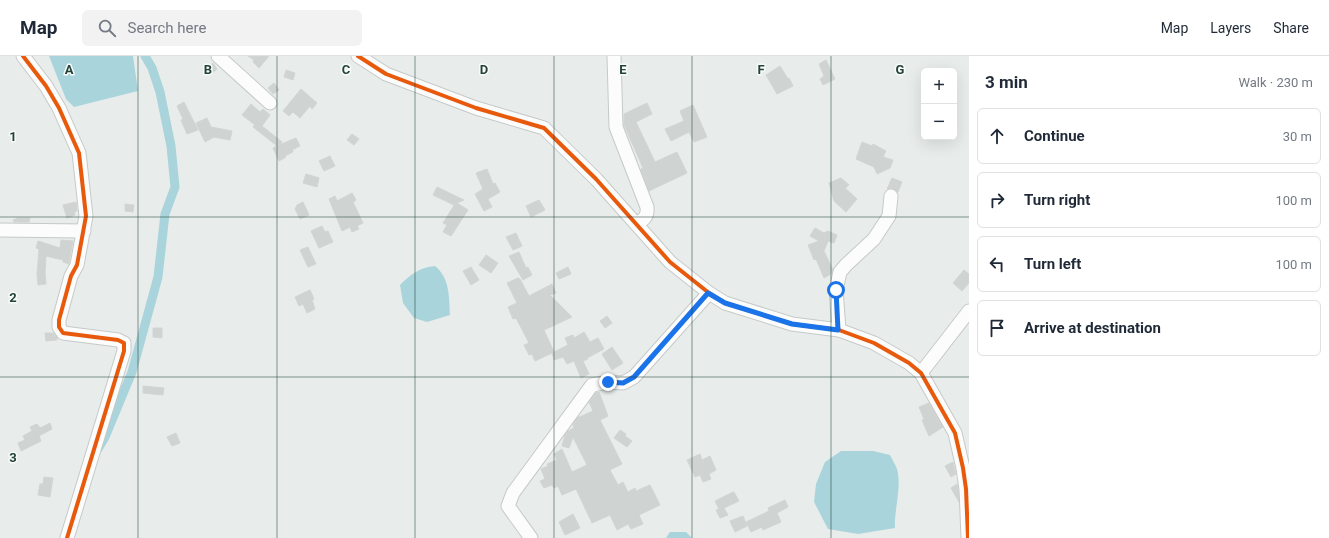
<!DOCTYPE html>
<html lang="en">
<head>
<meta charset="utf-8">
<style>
	:root { --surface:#fff; --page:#f2f2f3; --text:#1f2937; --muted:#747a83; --line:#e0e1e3 }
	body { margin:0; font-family:Roboto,sans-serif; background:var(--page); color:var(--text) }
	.controls { position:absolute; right:12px; top:12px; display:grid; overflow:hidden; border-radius:6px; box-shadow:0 4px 16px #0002 }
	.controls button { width:36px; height:36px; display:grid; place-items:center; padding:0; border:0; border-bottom:1px solid var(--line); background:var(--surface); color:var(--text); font:20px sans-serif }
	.stop { position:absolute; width:12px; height:12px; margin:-9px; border:3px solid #1a73e8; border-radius:50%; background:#fff }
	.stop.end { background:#1a73e8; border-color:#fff; box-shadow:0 1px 4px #0008 }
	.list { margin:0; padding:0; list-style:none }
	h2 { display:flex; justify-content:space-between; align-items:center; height:52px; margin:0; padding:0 16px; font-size:17px }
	h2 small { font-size:13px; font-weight:400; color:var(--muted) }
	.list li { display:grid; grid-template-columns:26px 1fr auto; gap:12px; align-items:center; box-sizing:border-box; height:56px; margin:0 8px 8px; padding:0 8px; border:1px solid var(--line); border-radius:6px }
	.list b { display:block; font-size:15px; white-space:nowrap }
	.list em { font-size:13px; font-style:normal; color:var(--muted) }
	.icon { flex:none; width:22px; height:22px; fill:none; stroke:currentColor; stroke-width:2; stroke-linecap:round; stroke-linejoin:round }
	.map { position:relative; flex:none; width:969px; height:482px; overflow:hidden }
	header { display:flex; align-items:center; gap:24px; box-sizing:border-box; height:56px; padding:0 20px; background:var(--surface); border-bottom:1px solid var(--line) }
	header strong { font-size:19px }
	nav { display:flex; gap:22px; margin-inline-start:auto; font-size:14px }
	.search { width:280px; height:36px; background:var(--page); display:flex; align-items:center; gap:10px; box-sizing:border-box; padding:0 14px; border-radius:6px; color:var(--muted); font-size:15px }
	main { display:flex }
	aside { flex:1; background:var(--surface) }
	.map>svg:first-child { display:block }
</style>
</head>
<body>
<header>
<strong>Map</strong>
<div class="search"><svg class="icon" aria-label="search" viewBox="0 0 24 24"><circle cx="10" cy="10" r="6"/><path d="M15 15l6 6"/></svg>Search here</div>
<nav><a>Map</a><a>Layers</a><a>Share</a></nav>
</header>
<main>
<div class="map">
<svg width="969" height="482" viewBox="0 0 969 482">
	<rect width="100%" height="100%" fill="#e8edeb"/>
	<g fill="#a9d4db">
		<path d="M49,0H133L138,35L74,51L66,43Z"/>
		<path d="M435,210C450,222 449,241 450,259L427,266L414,262L403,247L400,229C410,219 420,211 435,210Z"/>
		<path d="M841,395H873L890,399C892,403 895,408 897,413C902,431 894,453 895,472L858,478L828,473L814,446L816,428L825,406Z"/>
		<path d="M670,476H686L692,482H666Z"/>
	</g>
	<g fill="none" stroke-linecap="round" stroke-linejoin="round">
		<path stroke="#a9d4db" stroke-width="9" d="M98,393L105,381L132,316L158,221L165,158L175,131L171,90L160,36L152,12L145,0"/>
	</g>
	<g fill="#cfd4d2" stroke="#d1d6d4">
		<path d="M248,0H269L259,12L253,6L254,4Z"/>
		<path d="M826,4L835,23L823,29L820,23L824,20L819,8Z"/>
		<path d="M213,7L217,13L211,18L207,12Z"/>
		<path d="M780,10L788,23L789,22L793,30L777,38L766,19Z"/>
		<path d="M286,14L295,17L293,24L284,21Z"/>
		<path d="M274,27L279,34L273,38L268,32Z"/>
		<path d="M301,33L317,47L312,53L310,50L300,62L293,56L289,60L283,55Z"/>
		<path d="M184,46L198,74L187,78L181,64L183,63L177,50Z"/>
		<path d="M647,47L652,58L636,66L655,106L677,96L687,117L649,135L641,113L643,112L624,69V58Z"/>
		<path d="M251,48L260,56L263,53L270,59L262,70L282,86L279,89L296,82L300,90L292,94L293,96L285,100L286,101L279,105L273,92L277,90L253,71L255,69L242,59Z"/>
		<path d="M693,49L707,81L694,86L689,76L671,85L665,73L684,65L680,55Z"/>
		<path d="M207,62L211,71L232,75L230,84L214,81L205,86L196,67Z"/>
		<path d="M352,78L359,83L354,89L347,84Z"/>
		<path d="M862,86L872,90L873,88L886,95L883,101L893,104L890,112L877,118L874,111L856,103Z"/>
		<path d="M330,100L335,110L324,115L319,105Z"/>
		<path d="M487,113L493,128L495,127L500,136L488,143L492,151L484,155L475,138L483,133L476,117Z"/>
		<path d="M306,118L319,122L317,131L303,127Z"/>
		<path d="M841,122L849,129L845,132L857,143L846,156L834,145L829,127Z"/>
		<path d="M892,122L902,126L898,136L892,132L887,133Z"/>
		<path d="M437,131L464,144L457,147L468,154L451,180L443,176L447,169L443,167L455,148L454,149L433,139Z"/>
		<path d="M352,137L356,144L353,146L363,167L357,170L359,173L352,176L350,171L342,175L329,143L335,140L337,145Z"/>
		<path d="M539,144L545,154L531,161L526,150Z"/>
		<path d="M76,146L77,155L74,156L75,159L67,162L63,149Z"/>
		<path d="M303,146L309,159L300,163L295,153L297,149Z"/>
		<path d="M125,148L134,149L133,156L125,155Z"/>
		<path d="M18,162H30L29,166H14L13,164Z"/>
		<path d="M322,170L325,176L328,175L333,186L319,192L311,175Z"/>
		<path d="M815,172L824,177L828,175L837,179L834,187L828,185L824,195L833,214L831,218L824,222L816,203L814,204L808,189L819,185L810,180Z"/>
		<path d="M516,177L522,190L513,194L506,181Z"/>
		<path d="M61,184L73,185L69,206V208L63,206V204L46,200L45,217L46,228L38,229L37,218L39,193L36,192L38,185L60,192Z"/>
		<path d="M308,191L316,208L308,211L300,194Z"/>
		<path d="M519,196L526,212L528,211L532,219L523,224L509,200Z"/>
		<path d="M486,199L498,207L491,217L479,209Z"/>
		<path d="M471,211L479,224L471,229L463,215Z"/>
		<path d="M568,211L571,218L559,223L556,217Z"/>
		<path d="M964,214L969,218V227L962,235L953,227Z"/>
		<path d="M518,222L520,223L529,240L552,228L556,237L550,239L572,261L544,274L554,296L568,289L565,282L573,279L574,282L584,276L590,286L598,282L604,293L587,302L588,303L583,305L589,318L581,322L574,305L567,308L563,301L554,304L552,297L535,305L532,298L529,299L524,289L529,287L516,262L513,263L508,251L517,247L507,227Z"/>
		<path d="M310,234L314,243L312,244L315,253L307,257L303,248L299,250L295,241Z"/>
		<path d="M607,260L612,267L605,272L600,265Z"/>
		<path d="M153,272H162V282L153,281Z"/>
		<path d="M45,277H53L57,282V284L46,285Z"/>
		<path d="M612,291L623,307L612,314L602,298Z"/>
		<path d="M143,330L164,332L163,339L143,337Z"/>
		<path d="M599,336L608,360L600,364L622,408L610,414L618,429L623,426L628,436L635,432L636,435L650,429L660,449L639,459L643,468L631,473L628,468L617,474L610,459L592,467L576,433L562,439L558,430L554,432L552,429L544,432L540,425L545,423L541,413L548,410L547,408L557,404L554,398L562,393L572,416L587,409L573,381L569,392L562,390L565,379L568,375L574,372L573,369L577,362L593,355L589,346L596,337Z"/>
		<path d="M929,347L943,371L929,380L922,364L924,363L919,351Z"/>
		<path d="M50,367L52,373L39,380L41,385L21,395L18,387L25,384L23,380L32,375L30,371L37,368L40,372Z"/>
		<path d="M620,374L626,378L625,380L632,385L627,391L614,382Z"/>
		<path d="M176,377L180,387L172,390L167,381Z"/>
		<path d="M700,398L702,404L710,400L716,414L709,418L711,423L703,426L700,419L695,421L687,404Z"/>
		<path d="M953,406L956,418L951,421L945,410Z"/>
		<path d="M44,421L53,422L50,441L38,439L40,428H43Z"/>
		<path d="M957,428L958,434L959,446L951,432Z"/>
		<path d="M733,436H734L739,445L724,452L728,459L720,462L716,454L719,453L715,445Z"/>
		<path d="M785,444L788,451L777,457L781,466L763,474L762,471L751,476L746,466L769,455L768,452Z"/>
		<path d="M573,458L580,472L565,479L559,466Z"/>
		<path d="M743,460L747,470L735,476L730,465Z"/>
	</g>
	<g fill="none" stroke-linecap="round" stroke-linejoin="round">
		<g stroke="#c5cac8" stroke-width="15">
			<g id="minor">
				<path d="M23,0L46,30L59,52L79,97L86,160L77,209L71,220L59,264V271L63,277L118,284L124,287V295L67,482"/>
				<path d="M218,0L270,47"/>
				<path d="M358,0L386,18L476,52L544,72L596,123L670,206L709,237L725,247L792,268L839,274L874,287L909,307L921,317L955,377L963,412L966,433L968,482"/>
				<path d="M614,0L616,71L647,151C648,161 644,163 637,168"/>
				<path d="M0,174L84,175"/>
				<path d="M839,274L836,234L840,216L846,209L874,183L889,160L891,140"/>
				<path d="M921,317L969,255"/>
				<path d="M531,482L508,450L513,437L592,329L608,326L623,327L634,321L709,237"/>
			</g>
		</g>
		<use href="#minor" stroke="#fcfcfc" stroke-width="13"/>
		<g stroke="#f7fbf9" stroke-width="6">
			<g id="cycleway">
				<path d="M23,0L46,30L59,52L79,97L86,160L77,209L71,220L59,264V271L63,277L118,284L124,287V295L67,482"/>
				<path d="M358,0L386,18L476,52L544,72L596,123L670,206L709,237L725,247L792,268L839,274L874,287L909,307L921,317L955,377L963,412L966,433L968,482"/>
			</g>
		</g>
		<use href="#cycleway" stroke="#e8590c" stroke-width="4"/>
	</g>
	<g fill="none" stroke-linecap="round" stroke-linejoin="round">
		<path stroke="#1a73e8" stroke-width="5" d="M608,326L623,327L634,321L708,237L725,247L792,268L838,274L836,234"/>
	</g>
	<path fill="none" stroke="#24423a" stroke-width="1" stroke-opacity="0.55" d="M138,0V482M277,0V482M415,0V482M554,0V482M692,0V482M831,0V482M0,161H969M0,321H969"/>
	<g font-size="13" text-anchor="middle" font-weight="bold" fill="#24423a" stroke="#f7fbf9" stroke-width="3" stroke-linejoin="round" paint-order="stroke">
		<text x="69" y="18">A</text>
		<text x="208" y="18">B</text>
		<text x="346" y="18">C</text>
		<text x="484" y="18">D</text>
		<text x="623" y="18">E</text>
		<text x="761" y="18">F</text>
		<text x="900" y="18">G</text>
		<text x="13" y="85">1</text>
		<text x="13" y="246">2</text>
		<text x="13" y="406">3</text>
	</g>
</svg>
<div class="controls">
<button>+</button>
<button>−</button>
</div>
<div class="stop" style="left:836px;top:234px"></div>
<div class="stop end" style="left:608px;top:326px"></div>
</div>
<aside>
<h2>3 min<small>Walk · 230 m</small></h2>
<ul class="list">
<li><svg class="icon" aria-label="ahead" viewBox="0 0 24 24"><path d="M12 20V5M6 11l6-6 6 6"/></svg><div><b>Continue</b></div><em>30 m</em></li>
<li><svg class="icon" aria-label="right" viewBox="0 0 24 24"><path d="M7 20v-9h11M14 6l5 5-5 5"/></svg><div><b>Turn right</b></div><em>100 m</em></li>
<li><svg class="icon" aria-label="left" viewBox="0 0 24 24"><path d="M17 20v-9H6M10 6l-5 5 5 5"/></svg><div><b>Turn left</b></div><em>100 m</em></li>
<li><svg class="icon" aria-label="arrive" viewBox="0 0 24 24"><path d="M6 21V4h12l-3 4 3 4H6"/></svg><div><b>Arrive at destination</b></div></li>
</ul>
</aside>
</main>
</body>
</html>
